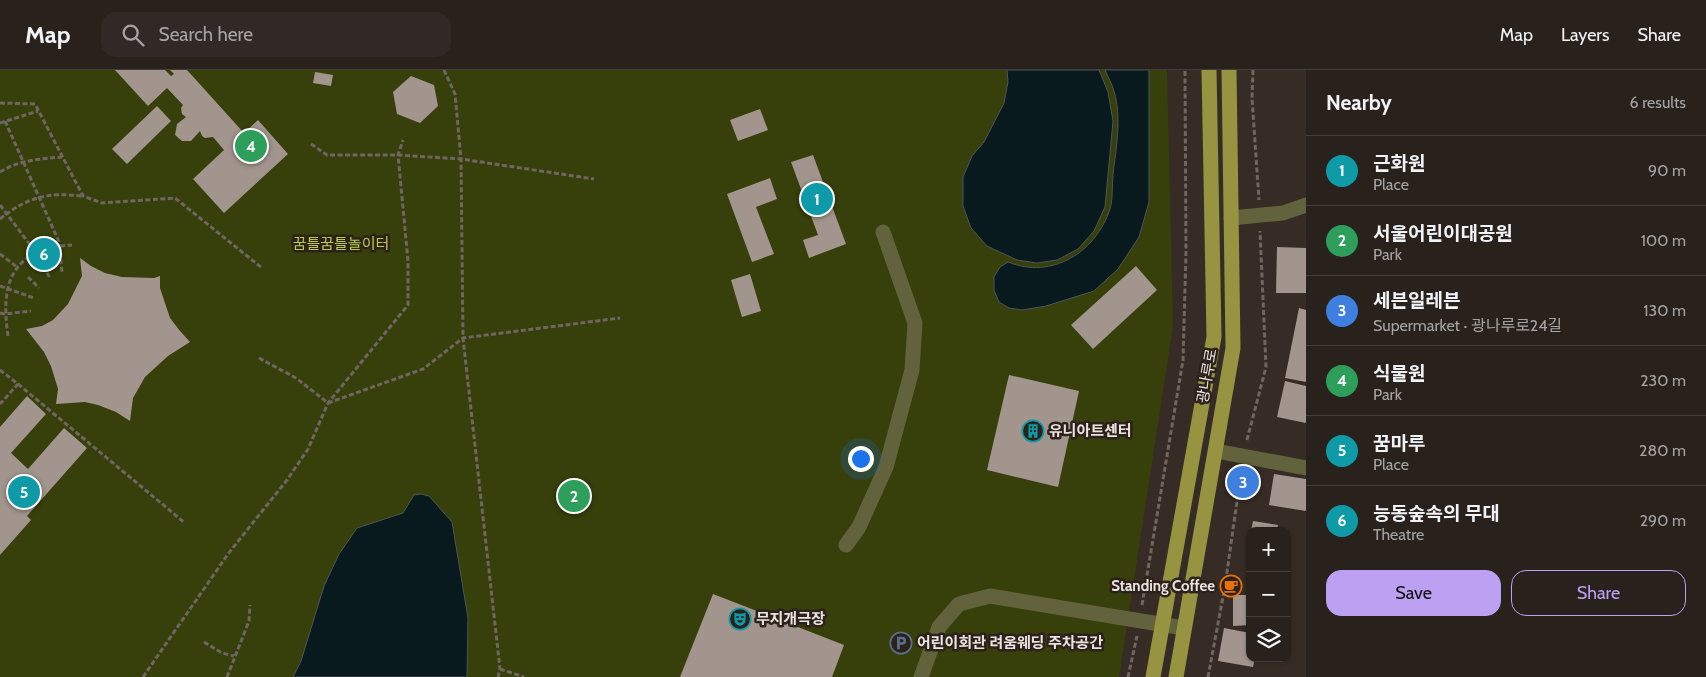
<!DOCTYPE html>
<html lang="en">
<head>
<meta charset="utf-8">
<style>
	:root { --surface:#28211c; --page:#302925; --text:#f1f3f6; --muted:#a5a3a3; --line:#443e3b; --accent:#bca0f2 }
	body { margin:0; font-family:Cabin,"Noto Sans KR",sans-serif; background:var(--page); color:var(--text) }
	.controls { position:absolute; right:15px; bottom:15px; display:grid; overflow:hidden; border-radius:10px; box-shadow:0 1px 4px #0004 }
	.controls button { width:45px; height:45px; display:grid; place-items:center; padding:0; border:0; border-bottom:1px solid var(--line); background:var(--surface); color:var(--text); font:25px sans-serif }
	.you { position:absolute; left:860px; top:388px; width:18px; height:18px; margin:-12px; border:4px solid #fff; border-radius:50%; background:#1a73e8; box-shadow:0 0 0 8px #1a73e833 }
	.badge { display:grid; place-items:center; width:32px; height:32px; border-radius:50%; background:var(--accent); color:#fff; font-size:16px; font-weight:700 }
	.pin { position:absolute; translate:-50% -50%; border:2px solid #fff; box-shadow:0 1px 5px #0006 }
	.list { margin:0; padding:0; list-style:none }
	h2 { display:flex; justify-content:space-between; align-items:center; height:65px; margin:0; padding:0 20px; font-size:21px }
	h2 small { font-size:16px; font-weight:400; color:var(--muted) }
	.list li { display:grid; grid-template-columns:32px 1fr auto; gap:15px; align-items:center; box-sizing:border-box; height:70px; padding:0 20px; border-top:1px solid var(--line) }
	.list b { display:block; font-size:19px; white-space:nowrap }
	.list p { margin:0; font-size:16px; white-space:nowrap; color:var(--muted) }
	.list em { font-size:16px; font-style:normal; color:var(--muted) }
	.actions { display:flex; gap:10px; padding:15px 20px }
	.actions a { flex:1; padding:11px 0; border:1px solid var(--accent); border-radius:15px; text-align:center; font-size:18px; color:var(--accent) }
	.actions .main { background:var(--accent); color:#111 }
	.icon { flex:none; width:28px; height:28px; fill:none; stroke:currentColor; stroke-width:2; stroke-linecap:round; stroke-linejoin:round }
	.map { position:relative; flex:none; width:1306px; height:607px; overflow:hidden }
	header { display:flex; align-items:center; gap:30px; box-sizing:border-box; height:70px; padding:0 25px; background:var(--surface); border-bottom:1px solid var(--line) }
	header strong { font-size:24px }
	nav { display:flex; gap:28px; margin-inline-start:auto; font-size:18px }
	.search { width:350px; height:45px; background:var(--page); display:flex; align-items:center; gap:12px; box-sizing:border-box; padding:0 18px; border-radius:15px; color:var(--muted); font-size:19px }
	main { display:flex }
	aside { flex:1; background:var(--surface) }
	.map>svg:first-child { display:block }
</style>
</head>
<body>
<header>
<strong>Map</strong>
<div class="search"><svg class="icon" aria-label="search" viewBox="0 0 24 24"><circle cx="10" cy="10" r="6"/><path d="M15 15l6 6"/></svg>Search here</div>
<nav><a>Map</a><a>Layers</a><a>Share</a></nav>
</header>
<main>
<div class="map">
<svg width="1306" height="607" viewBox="0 0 1306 607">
	<rect width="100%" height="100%" fill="#362c25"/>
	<path fill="#373f0b" d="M0,0H1167L1173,256L1119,607H0Z"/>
	<g fill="#081a1e" stroke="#4c5658">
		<path d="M1007,0H1099L1108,22L1113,51L1105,137L1094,161L1078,179L1057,190L1037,193L1017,190L987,176L971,158L963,136V107L972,86L984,72L1004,33L1008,12Z"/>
		<path d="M1105,0H1149V132L1139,167L1118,199L1094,221L1046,236L1022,240L1009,238L999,232L994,220V207L1000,197L1008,192C1052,210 1096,182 1110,139C1113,129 1112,116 1113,105C1116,78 1122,48 1114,21C1112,14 1108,7 1105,0Z"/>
		<path d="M421,424L429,426L452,452L468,548L467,607H293L301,591L324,516L339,484L357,458L403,443L414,425Z"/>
	</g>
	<g fill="#a2958d">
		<path d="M115,0H165L171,6L174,4L170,0H187L244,63L258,50L288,84L224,143L193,109L224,80L213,67L205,68L202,66L200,61L191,71H182L175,65L177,54L186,47L182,44L181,38L183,35L167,18L148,36Z"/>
		<path d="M315,2L333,5L331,16L313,13Z"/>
		<path d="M411,6L434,15L438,36L420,53L397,44L393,22Z"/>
		<path d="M157,36L171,51L127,94L112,79Z"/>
		<path d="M760,39L768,60L738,71L730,50Z"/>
		<path d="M813,85L846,174L809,188L803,170L818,165L791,92Z"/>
		<path d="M770,108L777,129L756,137L774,184L752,192L727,124Z"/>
		<path d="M1277,177L1306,178V223H1276Z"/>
		<path d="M80,188L91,196L105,203L122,207L154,208L160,206V218L170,248L180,261L190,272L168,286L145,307L133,328L130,351L116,342L98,335L85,332L56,334L58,319L51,296L44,282L26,259L42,256L53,250L68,234L82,206Z"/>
		<path d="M1136,196L1157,220L1093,279L1071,255Z"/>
		<path d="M750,204L761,241L742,247L731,210Z"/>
		<path d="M1299,238L1306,240V312L1285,308Z"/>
		<path d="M1009,305L1079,321L1058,417L987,400Z"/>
		<path d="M1285,311L1306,316V353L1277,347Z"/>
		<path d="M27,326L46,344L11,383L28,399L64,358L87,378L27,446L31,450L0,485V357Z"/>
		<path d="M1274,404L1306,409V441L1269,435Z"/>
		<path d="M1253,451L1278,455L1277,461H1251Z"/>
		<path d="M713,524L844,575L832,607H680Z"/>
		<path d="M1233,525H1250V555L1233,556Z"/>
		<path d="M1224,558L1250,563V588H1255L1253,597L1218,591Z"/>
	</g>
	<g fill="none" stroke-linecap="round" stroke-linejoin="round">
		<g stroke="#6f6660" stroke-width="3" stroke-dasharray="5 2.5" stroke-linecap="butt">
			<path d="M444,0L455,24L461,89L463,268L500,599L498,607"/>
			<path d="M1253,0L1252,28L1259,130"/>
			<path d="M0,33L35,34L83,126L102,133L175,128L262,198"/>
			<path d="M5,51L60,174L62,204"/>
			<path d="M0,53L38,41"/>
			<path d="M311,74L327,85H398L461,89L594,109"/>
			<path d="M0,102C19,90 40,89 62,87"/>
			<path d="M0,135L34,180L50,208"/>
			<path d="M0,149C27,127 48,122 82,126"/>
			<path d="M0,184L17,197"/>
			<path d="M28,207L39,218"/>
			<path d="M0,216L34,228"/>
			<path d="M0,243L5,244L31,241"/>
			<path d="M8,266C0,212 12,179 72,175"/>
			<path d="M259,288L296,308L328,333L423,299L463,268L620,248"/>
			<path d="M0,300L18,314L0,334"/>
			<path d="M18,314L185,453"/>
			<path d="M1247,370L1266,297L1260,161"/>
			<path d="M1142,535L1183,290L1186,183L1185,0"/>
			<path d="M204,572L222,583L234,586"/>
			<path d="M500,599L524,607"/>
			<path d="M143,607L228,484L287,410L308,379L328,333L408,235V191L398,85L403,70"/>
			<path d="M227,607L249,551L250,535"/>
			<path d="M1128,607L1137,566"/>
			<path d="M1208,607L1225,516L1241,403"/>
		</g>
		<g stroke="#62623c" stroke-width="15">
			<path d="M1231,148L1283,143L1306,135"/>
			<path d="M1216,381L1306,398"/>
			<path d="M846,475L859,457L886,397L912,300L915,253L883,162"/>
			<path d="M921,607L939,557L959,534L990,526L1184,558"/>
		</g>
		<g stroke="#969441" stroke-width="15">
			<path d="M1153,607L1214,267L1209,0"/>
			<path d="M1176,607L1233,278L1229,0"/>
		</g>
	</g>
	<defs>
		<g id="building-ring" transform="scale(1.125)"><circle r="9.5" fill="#2c221b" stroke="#0f9aa8" stroke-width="1.5"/><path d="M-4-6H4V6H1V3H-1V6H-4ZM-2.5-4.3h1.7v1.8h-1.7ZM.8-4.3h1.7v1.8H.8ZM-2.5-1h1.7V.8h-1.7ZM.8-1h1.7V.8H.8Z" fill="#0f9aa8"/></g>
		<g id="cafe-ring" transform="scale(1.125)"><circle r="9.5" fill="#2c221b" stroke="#e8710a" stroke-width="1.5"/><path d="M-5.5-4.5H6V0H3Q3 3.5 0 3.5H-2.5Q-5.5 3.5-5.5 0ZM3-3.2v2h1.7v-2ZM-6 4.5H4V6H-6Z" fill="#e8710a"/></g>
		<g id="theatre-ring" transform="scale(1.125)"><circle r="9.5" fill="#2c221b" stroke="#0f9aa8" stroke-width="1.5"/><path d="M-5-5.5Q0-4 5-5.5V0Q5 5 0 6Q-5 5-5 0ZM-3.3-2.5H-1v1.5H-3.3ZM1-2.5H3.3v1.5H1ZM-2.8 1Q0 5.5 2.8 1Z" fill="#0f9aa8"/></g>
		<g id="parking-ring" transform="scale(1.125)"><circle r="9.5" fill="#2c221b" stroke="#5c6f8a" stroke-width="1.5"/><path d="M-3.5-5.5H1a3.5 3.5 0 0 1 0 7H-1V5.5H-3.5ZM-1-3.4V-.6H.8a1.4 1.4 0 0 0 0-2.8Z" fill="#5c6f8a"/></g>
	</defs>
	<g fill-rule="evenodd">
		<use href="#building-ring" x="1033" y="361"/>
		<use href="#cafe-ring" x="1231" y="516"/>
		<use href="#theatre-ring" x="740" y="549"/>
		<use href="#parking-ring" x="901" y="573"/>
	</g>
	<g text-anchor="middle" stroke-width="5" stroke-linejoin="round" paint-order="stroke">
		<g font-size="15" fill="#b8cc4a" stroke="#2c221b">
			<text x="341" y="179">꿈틀꿈틀놀이터</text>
		</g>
		<g font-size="15" fill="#eae3de" stroke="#2c221b">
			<text transform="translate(1207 306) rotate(-80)" y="5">광나루로</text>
		</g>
		<g font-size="15" font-weight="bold" fill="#eae3de" stroke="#2c221b" text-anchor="start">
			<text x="1049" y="366">유니아트센터</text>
			<text x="1215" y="521" text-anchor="end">Standing Coffee</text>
			<text x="756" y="554">무지개극장</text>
			<text x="917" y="578">어린이회관 려움웨딩 주차공간</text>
		</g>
	</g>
</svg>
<div class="controls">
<button>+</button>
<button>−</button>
<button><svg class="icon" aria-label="layers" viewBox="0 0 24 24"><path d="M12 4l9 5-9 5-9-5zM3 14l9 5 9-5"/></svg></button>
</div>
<div class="you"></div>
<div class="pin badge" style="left:817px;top:129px;background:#0f9aa8">1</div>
<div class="pin badge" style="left:574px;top:426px;background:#2e9e5b">2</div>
<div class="pin badge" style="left:1243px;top:412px;background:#3f7fe0">3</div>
<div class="pin badge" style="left:251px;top:76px;background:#2e9e5b">4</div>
<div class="pin badge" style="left:24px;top:422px;background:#0f9aa8">5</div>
<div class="pin badge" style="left:44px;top:184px;background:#0f9aa8">6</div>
</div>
<aside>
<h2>Nearby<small>6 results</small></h2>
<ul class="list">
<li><span class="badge" style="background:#0f9aa8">1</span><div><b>근화원</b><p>Place</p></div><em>90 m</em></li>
<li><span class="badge" style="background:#2e9e5b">2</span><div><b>서울어린이대공원</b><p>Park</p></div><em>100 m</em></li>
<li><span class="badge" style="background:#3f7fe0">3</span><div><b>세븐일레븐</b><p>Supermarket · 광나루로24길</p></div><em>130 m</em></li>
<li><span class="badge" style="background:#2e9e5b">4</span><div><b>식물원</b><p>Park</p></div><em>230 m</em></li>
<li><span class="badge" style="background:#0f9aa8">5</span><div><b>꿈마루</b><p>Place</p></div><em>280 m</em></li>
<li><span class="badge" style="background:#0f9aa8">6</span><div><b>능동숲속의 무대</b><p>Theatre</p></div><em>290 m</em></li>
</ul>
<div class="actions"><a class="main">Save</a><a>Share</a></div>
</aside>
</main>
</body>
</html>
